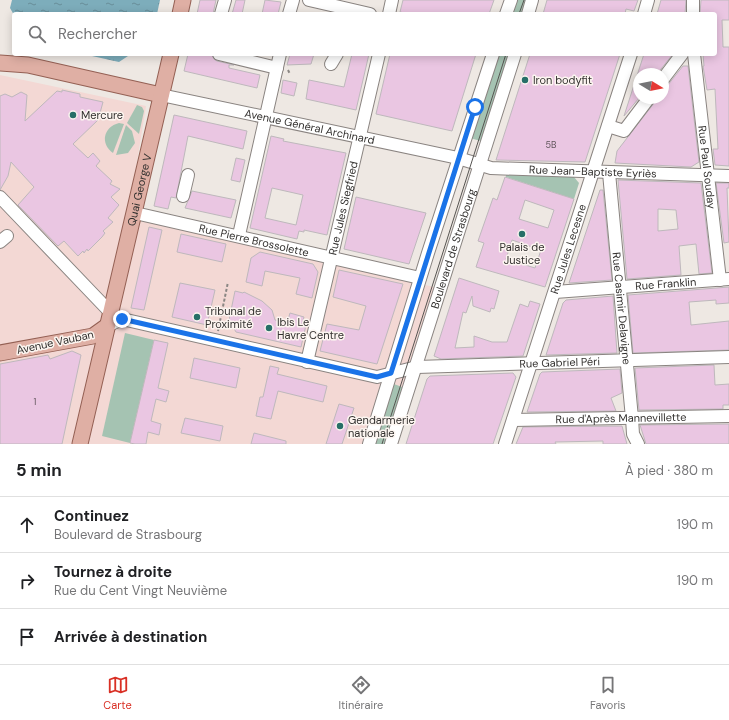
<!DOCTYPE html>
<html lang="fr">
<head>
<meta charset="utf-8">
<style>
	:root { --surface:#fff; --page:#f6f6f6; --text:#202124; --muted:#757577; --line:#e0e0e0; --accent:#d93025 }
	body { margin:0; font-family:"DM Sans",sans-serif; background:var(--page); color:var(--text) }
	.compass { position:absolute; left:633px; top:68px; width:36px; height:36px; border-radius:50%; background:var(--surface); box-shadow:0 2px 10px #0003; rotate:100deg }
	.stop { position:absolute; width:12px; height:12px; margin:-9px; border:3px solid #1a73e8; border-radius:50%; background:#fff }
	.stop.end { background:#1a73e8; border-color:#fff; box-shadow:0 1px 4px #0008 }
	.list { margin:0; padding:0; list-style:none }
	h2 { display:flex; justify-content:space-between; align-items:center; height:52px; margin:0; padding:0 16px; font-size:17px }
	h2 small { font-size:13px; font-weight:400; color:var(--muted) }
	.list li { display:grid; grid-template-columns:26px 1fr auto; gap:12px; align-items:center; box-sizing:border-box; height:56px; padding:0 16px; border-top:1px solid var(--line) }
	.list b { display:block; font-size:15px; white-space:nowrap }
	.list p { margin:0; font-size:13px; white-space:nowrap; color:var(--muted) }
	.list em { font-size:13px; font-style:normal; color:var(--muted) }
	.icon { flex:none; width:22px; height:22px; fill:none; stroke:currentColor; stroke-width:2; stroke-linecap:round; stroke-linejoin:round }
	.map { position:relative; flex:none; width:729px; height:444px; overflow:hidden }
	.search { position:absolute; background:var(--surface); box-shadow:0 2px 10px #0003; left:12px; right:12px; top:12px; height:44px; display:flex; align-items:center; gap:10px; box-sizing:border-box; padding:0 14px; border-radius:4px; color:var(--muted); font-size:15px }
	.sheet { height:220px; background:var(--surface) }
	nav { display:flex; justify-content:space-around; align-items:center; box-sizing:border-box; height:56px; border-top:1px solid var(--line); background:var(--surface); font-size:11px; color:var(--muted) }
	nav a { display:grid; justify-items:center; gap:2px }
	nav .on { color:var(--accent) }
	.map>svg:first-child { display:block }
</style>
</head>
<body>
<div class="map">
<svg width="729" height="444" viewBox="0 0 729 444">
	<defs>
		<pattern id="water-ripples" width="26" height="14" patternUnits="userSpaceOnUse"><rect width="26" height="14" fill="#7dadbb"/><path d="M2 4q2-2 4 0t4 0M15 11q2-2 4 0t4 0" fill="none" stroke="#678d98"/></pattern>
	</defs>
	<rect width="100%" height="100%" fill="#eee8e3"/>
	<path fill="#f3d8d4" d="M0,75L146,106L128,218L443,289L394,444H0Z"/>
	<g fill="#a5c3b2">
		<path d="M513,0H529L524,14H509Z"/>
		<path d="M496,54H512L484,142L470,138Z"/>
		<path d="M137,105L142,107L144,111L139,134L127,123Z"/>
		<path d="M119,123L124,124L113,153C100,144 103,127 119,123Z"/>
		<path d="M126,125L132,131L135,143L128,153L116,155Z"/>
		<path d="M506,175L574,177L579,183L574,199L506,177Z"/>
		<path d="M125,333L154,340L130,443L102,436Z"/>
		<path d="M391,383L405,388L387,444H372Z"/>
	</g>
	<g fill="url(#water-ripples)">
		<path d="M12,0H160L157,14L14,15L10,8Z"/>
		<path d="M83,54H131L119,62Z"/>
	</g>
	<g fill="#eac6e2" stroke="#beb8bc" fill-rule="evenodd">
		<path d="M200,0H216L213,14H197Z"/>
		<path d="M236,0H245L242,14H232Z"/>
		<path d="M265,0L281,2L278,14H262Z"/>
		<path d="M403,0H494L489,14H409L400,12Z"/>
		<path d="M547,0H638L634,11L626,9L625,14H543Z"/>
		<path d="M661,0H686L685,14H657Z"/>
		<path d="M701,0H729V20H722L723,47H729V166L715,165L713,149H718L715,89L707,90L703,66H704L703,54H715V14H700Z"/>
		<path d="M188,54H212L214,59L217,61L234,65H229V68L260,75L257,88L184,71Z"/>
		<path d="M290,54H314L311,64L287,65Z"/>
		<path d="M352,54H369L356,110L306,99L309,80L344,87Z"/>
		<path d="M390,54H476L452,131L376,114Z"/>
		<path d="M530,54H620L585,162L496,160Z"/>
		<path d="M644,54H673L657,74H639V98L624,116Z"/>
		<path d="M683,66H688L699,162L691,167L615,163L617,151L658,98H663V91Z"/>
		<path d="M283,80L297,83L294,96L281,93Z"/>
		<path d="M62,90L80,94V97L103,102L100,113L95,117L98,120L73,144L88,158L93,153L100,161L96,166L112,181L110,184L120,189L111,197L119,205L108,218L113,222L103,231L105,233L102,237L88,251L87,249L84,253L83,251L78,256L64,241L58,246L18,205L34,187L11,162L8,176L0,190V96L5,94L12,97L21,92L27,95L25,121L57,91L62,92Z"/>
		<path d="M174,115L247,131L243,149L188,136L176,198L171,197L168,209L154,206Z"/>
		<path d="M271,136L284,139L283,141L346,153L327,235L304,230V232L299,231L297,239L250,228ZM272,188L303,195L296,225L265,218Z"/>
		<path d="M236,158L245,160L240,182L231,180Z"/>
		<path d="M505,177L574,199L545,287L476,267L484,243L478,241L493,198L497,200ZM525,200L554,210L548,228L519,219ZM512,240L541,250L535,268L506,259Z"/>
		<path d="M618,180L701,183L712,273L699,274L696,244L679,246L681,275L627,279ZM658,209L676,210L678,229L658,231Z"/>
		<path d="M716,183H729V188H727L729,242L724,243Z"/>
		<path d="M600,190H603L612,280L569,283Z"/>
		<path d="M192,191L236,200L231,218L185,208Z"/>
		<path d="M356,197L426,213L409,264L344,249Z"/>
		<path d="M149,227L162,230L144,310L131,308Z"/>
		<path d="M181,234L226,244L222,262L177,252Z"/>
		<path d="M260,252L313,264L318,272L312,298L296,294L300,278L265,271L262,286L246,282L251,258Z"/>
		<path d="M339,270L403,284L377,364L320,351L327,324L359,330L366,306L333,297Z"/>
		<path d="M459,278L499,291L494,309L491,308L490,312L473,306L472,296L466,313L463,312L455,348L474,347V336L492,342H507L520,304L528,307L530,301L540,304L523,356L441,359L434,356Z"/>
		<path d="M180,283L215,290L207,325L172,317Z"/>
		<path d="M729,287V303L716,304V300L689,302L691,325L729,321V350L633,353L628,295Z"/>
		<path d="M235,291L243,293L244,292L262,301L272,310L275,320L287,323L290,313L304,317L302,324L306,325L301,347L236,332L229,320Z"/>
		<path d="M613,296L617,353L546,355L563,303L566,300Z"/>
		<path d="M154,340L168,343L158,388L169,391L166,402L156,399L151,421L161,424L159,435L148,432L146,444H135L130,443Z"/>
		<path d="M72,351L81,355L62,444H0V364L48,355L50,359Z"/>
		<path d="M194,358L240,368L236,388L190,378Z"/>
		<path d="M714,365L715,385L729,384V405H723V409L639,410L635,368Z"/>
		<path d="M270,366L279,368L277,374L327,386L323,402L278,391L271,419L256,416L260,397H263Z"/>
		<path d="M620,369L622,393L611,398L616,411L527,412L540,374L542,372Z"/>
		<path d="M513,373L516,377L493,444H406L427,379L430,376Z"/>
		<path d="M339,404L354,408L342,444H326Z"/>
		<path d="M185,418L223,426L220,441L181,433Z"/>
		<path d="M729,424V444H646L640,425Z"/>
		<path d="M622,426L627,444H603V441L555,442L556,444H516L523,427Z"/>
		<path d="M254,433L286,441V444H251Z"/>
	</g>
	<g fill="none" stroke-linecap="round" stroke-linejoin="round">
		<g stroke="#8a8481" stroke-width="14">
			<g id="minor">
				<path d="M309,0L370,14"/>
				<path d="M221,14L225,0"/>
				<path d="M289,14L293,0"/>
				<path d="M389,14L392,0"/>
				<path d="M506,14L511,0"/>
				<path d="M528,14L532,0"/>
				<path d="M644,14L648,0"/>
				<path d="M693,14V0"/>
				<path d="M219,54L277,68"/>
				<path id="s1" d="M694,54L720,280"/>
				<path d="M331,64L337,54"/>
				<path d="M663,79L682,54"/>
				<path id="s2" d="M161,95L458,158L491,168L729,176"/>
				<path d="M608,126L624,131L649,98"/>
				<path id="s3" d="M609,173L632,418L633,434L638,444"/>
				<path d="M183,196L188,175"/>
				<path d="M0,197L111,313"/>
				<path id="s4" d="M135,213L420,278"/>
				<path d="M239,235L280,54"/>
				<path d="M0,242L7,236"/>
				<path id="s5" d="M555,292L729,279"/>
				<path id="s6" d="M107,326L122,319L377,377L417,367L729,357"/>
				<path id="s7" d="M307,362L379,54"/>
				<path id="s8" d="M513,420L729,416"/>
				<path d="M369,444L428,253L493,54"/>
				<path id="s9" d="M391,444L515,54"/>
				<path id="s10" d="M505,444L631,54"/>
			</g>
		</g>
		<g stroke="#946054" stroke-width="17">
			<g id="major">
				<path d="M180,14L183,0"/>
				<path d="M0,63L28,65L161,95"/>
				<path d="M0,353L93,336L107,326"/>
				<path id="s11" d="M80,444L171,54"/>
			</g>
		</g>
		<g stroke="#8a8683" stroke-width="2" stroke-dasharray="3 2" stroke-linecap="butt">
			<path d="M288,70L290,74"/>
			<path d="M218,331L228,282"/>
		</g>
		<use href="#minor" stroke="#fff" stroke-width="12"/>
		<use href="#major" stroke="#dfafa4" stroke-width="15"/>
		<g stroke="#565451" stroke-width="1">
			<path d="M519,14L524,0"/>
			<path d="M382,444L506,54"/>
		</g>
	</g>
	<g fill="none" stroke-linecap="round" stroke-linejoin="round">
		<path stroke="#1a73e8" stroke-width="5" d="M122,319L377,377L391,373L475,107"/>
	</g>
	<g fill="#276f68" stroke="#fcf5f0" stroke-width="1.5">
		<circle cx="525" cy="80" r="4"/>
		<circle cx="73" cy="115" r="4"/>
		<circle cx="522" cy="234" r="4"/>
		<circle cx="197" cy="317" r="4"/>
		<circle cx="269" cy="328" r="4"/>
		<circle cx="340" cy="426" r="4"/>
	</g>
	<g text-anchor="middle" stroke-width="3" stroke-linejoin="round" paint-order="stroke">
		<g font-size="9" fill="#61565c">
			<text x="551" y="148">5B</text>
			<text x="35" y="405">1</text>
		</g>
		<g font-size="11" fill="#33312f" stroke="#fcf5f0" text-anchor="start">
			<text x="533" y="84">Iron bodyfit</text>
			<text x="81" y="119">Mercure</text>
			<text x="522" y="251" text-anchor="middle">Palais de<tspan x="522" dy="13">Justice</tspan></text>
			<text x="205" y="315">Tribunal de<tspan x="205" dy="13">Proximité</tspan></text>
			<text x="277" y="326">Ibis Le<tspan x="277" dy="13">Havre Centre</tspan></text>
			<text x="348" y="424">Gendarmerie<tspan x="348" dy="13">nationale</tspan></text>
		</g>
		<g font-size="11" fill="#33312f" stroke="#fcf5f0">
			<text dy="4" stroke="none"><textPath href="#s2" startOffset="152">Avenue Général Archinard</textPath></text>
			<text dy="4" stroke="none"><textPath href="#s1" startOffset="114">Rue Paul Souday</textPath></text>
			<text dy="4" stroke="none"><textPath href="#s2" startOffset="440">Rue Jean-Baptiste Eyriès</textPath></text>
			<text dy="4" stroke="none"><textPath href="#s11" startOffset="261">Quai George V</textPath></text>
			<text dy="4" stroke="none"><textPath href="#s7" startOffset="158">Rue Jules Siegfried</textPath></text>
			<text dy="4" stroke="none"><textPath href="#s4" startOffset="122">Rue Pierre Brossolette</textPath></text>
			<text dy="4" stroke="none"><textPath href="#s9" startOffset="205">Boulevard de Strasbourg</textPath></text>
			<text dy="4" stroke="none"><textPath href="#s10" startOffset="205">Rue Jules Lecesne</textPath></text>
			<text dy="4" stroke="none"><textPath href="#s5" startOffset="111">Rue Franklin</textPath></text>
			<text dy="4" stroke="none"><textPath href="#s3" startOffset="136">Rue Casimir Delavigne</textPath></text>
			<text transform="translate(55 342) rotate(-12)" y="4">Avenue Vauban</text>
			<text dy="4" stroke="none"><textPath href="#s6" startOffset="462">Rue Gabriel Péri</textPath></text>
			<text dy="4" stroke="none"><textPath href="#s8" startOffset="108">Rue d'Après Mannevillette</textPath></text>
		</g>
	</g>
</svg>
<svg class="compass" viewBox="-18 -18 36 36"><path d="M0-13l5 13h-10z" fill="#e53935"/><path d="M0 13l5-13h-10z" fill="#757577"/></svg>
<div class="stop" style="left:475px;top:107px"></div>
<div class="stop end" style="left:122px;top:319px"></div>
<div class="search"><svg class="icon" aria-label="search" viewBox="0 0 24 24"><circle cx="10" cy="10" r="6"/><path d="M15 15l6 6"/></svg>Rechercher</div>
</div>
<section class="sheet">
<h2>5 min<small>À pied · 380 m</small></h2>
<ul class="list">
<li><svg class="icon" aria-label="ahead" viewBox="0 0 24 24"><path d="M12 20V5M6 11l6-6 6 6"/></svg><div><b>Continuez</b><p>Boulevard de Strasbourg</p></div><em>190 m</em></li>
<li><svg class="icon" aria-label="right" viewBox="0 0 24 24"><path d="M7 20v-9h11M14 6l5 5-5 5"/></svg><div><b>Tournez à droite</b><p>Rue du Cent Vingt Neuvième</p></div><em>190 m</em></li>
<li><svg class="icon" aria-label="arrive" viewBox="0 0 24 24"><path d="M6 21V4h12l-3 4 3 4H6"/></svg><div><b>Arrivée à destination</b></div></li>
</ul>
</section>
<nav>
<a class="on"><svg class="icon" aria-label="map" viewBox="0 0 24 24"><path d="M3 6l6-2 6 2 6-2v14l-6 2-6-2-6 2zM9 4v14M15 6v14"/></svg>Carte</a>
<a><svg class="icon" aria-label="directions" viewBox="0 0 24 24"><path d="M12 3l9 9-9 9-9-9zM9 14v-3h6M13 9l2 2-2 2"/></svg>Itinéraire</a>
<a><svg class="icon" aria-label="saved" viewBox="0 0 24 24"><path d="M7 4h10v16l-5-4-5 4z"/></svg>Favoris</a>
</nav>
</body>
</html>
